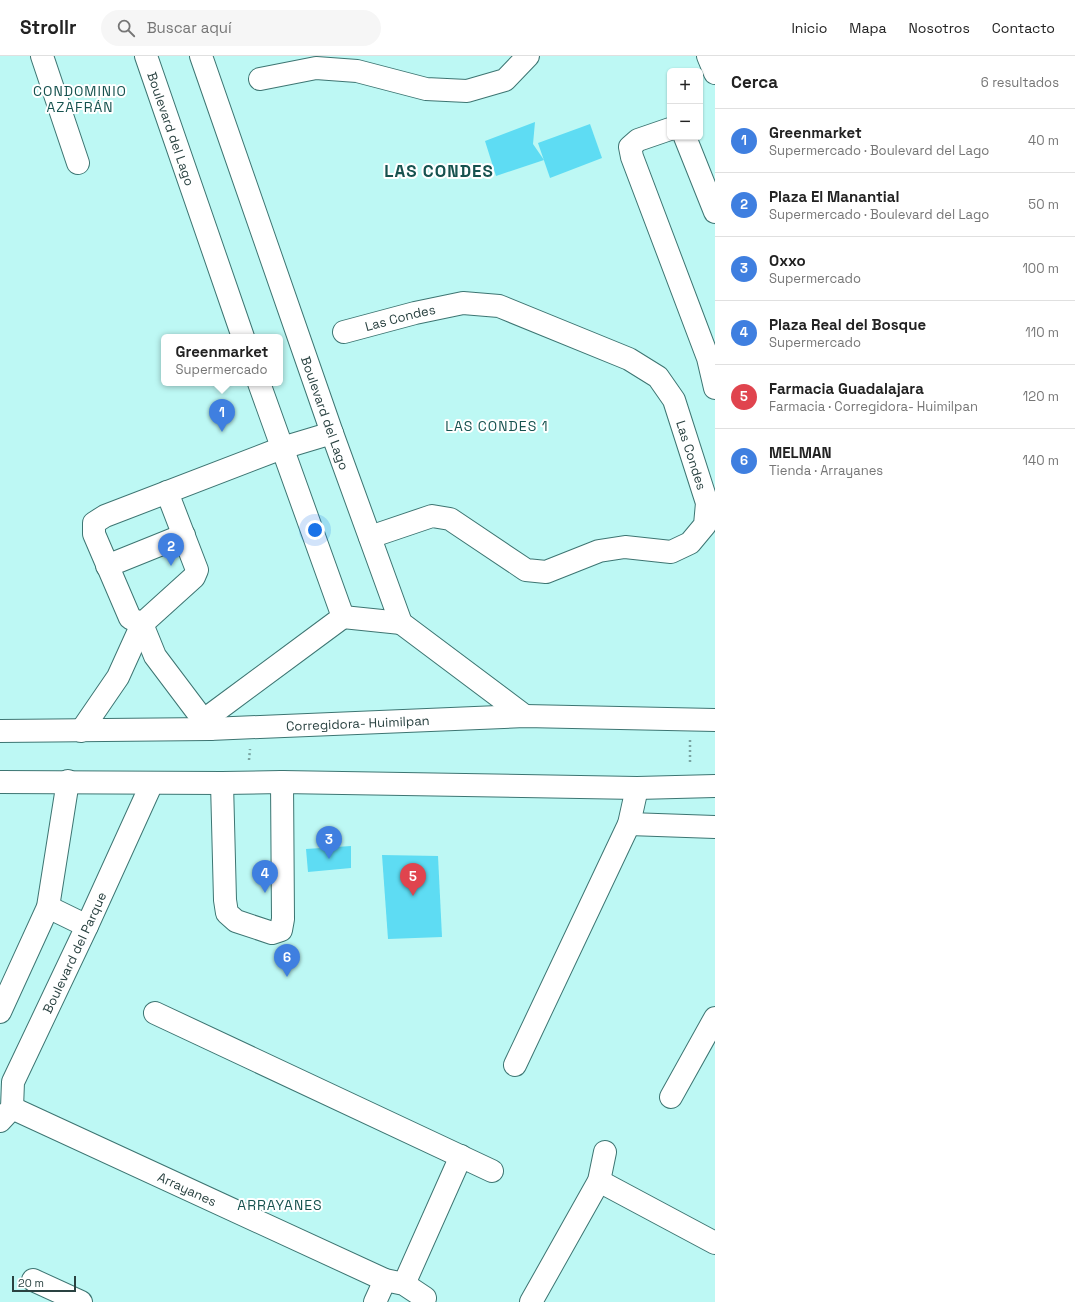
<!DOCTYPE html>
<html lang="es">
<head>
<meta charset="utf-8">
<style>
	:root { --surface:#fff; --page:#f6f6f6; --text:#222; --muted:#767676; --line:#e0e0e0; --accent:#d34363 }
	body { margin:0; font-family:"Space Grotesk",sans-serif; background:var(--page); color:var(--text) }
	.controls { position:absolute; right:12px; top:12px; display:grid; overflow:hidden; border-radius:6px; box-shadow:0 1px 3px #0004 }
	.controls button { width:36px; height:36px; display:grid; place-items:center; padding:0; border:0; border-bottom:1px solid var(--line); background:var(--surface); color:var(--text); font:20px sans-serif }
	.scale { position:absolute; left:12px; bottom:10px; width:64px; box-sizing:border-box; padding-left:4px; border:2px solid #2a4241; border-top:0; font-size:11px; line-height:14px; white-space:nowrap; color:#2a4241; -webkit-text-stroke:3px #fff; paint-order:stroke }
	.you { position:absolute; left:315px; top:474px; width:14px; height:14px; margin:-10px; border:3px solid #fff; border-radius:50%; background:#1a73e8; box-shadow:0 0 0 6px #1a73e833 }
	.badge { display:grid; place-items:center; width:26px; height:26px; border-radius:50%; background:var(--accent); color:#fff; font-size:13px; font-weight:700 }
	.pin { position:absolute; translate:-50% -33px; filter:drop-shadow(0 1px 2px #0008) }
	.pin::after { content:''; position:absolute; top:21px; width:14px; height:12px; background:inherit; clip-path:polygon(0 0,100% 0,50% 100%) }
	.popup { position:absolute; left:161px; top:278px; width:122px; height:52px; box-sizing:border-box; display:grid; place-content:center; border-radius:6px; background:var(--surface); filter:drop-shadow(0 1px 3px #0005); font-size:13px; white-space:nowrap; color:var(--muted) }
	.popup b { font-size:15px; color:var(--text) }
	.popup::after { content:''; position:absolute; left:50%; top:100%; margin-left:-8px; border:8px solid transparent; border-top-color:var(--surface) }
	.list { margin:0; padding:0; list-style:none }
	h2 { display:flex; justify-content:space-between; align-items:center; height:52px; margin:0; padding:0 16px; font-size:17px }
	h2 small { font-size:13px; font-weight:400; color:var(--muted) }
	.list li { display:grid; grid-template-columns:26px 1fr auto; gap:12px; align-items:center; box-sizing:border-box; height:64px; padding:0 16px; border-top:1px solid var(--line) }
	.list b { display:block; font-size:15px; white-space:nowrap }
	.list p { margin:0; font-size:13px; white-space:nowrap; color:var(--muted) }
	.list em { font-size:13px; font-style:normal; color:var(--muted) }
	.icon { flex:none; width:22px; height:22px; fill:none; stroke:currentColor; stroke-width:2; stroke-linecap:round; stroke-linejoin:round }
	.map { position:relative; flex:none; width:715px; height:1246px; overflow:hidden }
	header { display:flex; align-items:center; gap:24px; box-sizing:border-box; height:56px; padding:0 20px; background:var(--surface); border-bottom:1px solid var(--line) }
	header strong { font-size:19px }
	nav { display:flex; gap:22px; margin-inline-start:auto; font-size:14px }
	.search { width:280px; height:36px; background:var(--page); display:flex; align-items:center; gap:10px; box-sizing:border-box; padding:0 14px; border-radius:22px; color:var(--muted); font-size:15px }
	main { display:flex }
	aside { flex:1; background:var(--surface) }
	.map>svg:first-child { display:block }
</style>
</head>
<body>
<header>
<strong>Strollr</strong>
<div class="search"><svg class="icon" aria-label="search" viewBox="0 0 24 24"><circle cx="10" cy="10" r="6"/><path d="M15 15l6 6"/></svg>Buscar aquí</div>
<nav><a>Inicio</a><a>Mapa</a><a>Nosotros</a><a>Contacto</a></nav>
</header>
<main>
<div class="map">
<svg width="715" height="1246" viewBox="0 0 715 1246">
	<rect width="100%" height="100%" fill="#bdf8f4"/>
	<g fill="#5edcf3">
		<path d="M535,66L533,88L544,104L496,120L485,85Z"/>
		<path d="M590,68L602,102L550,122L538,87Z"/>
		<path d="M351,790V812L308,816L306,793Z"/>
		<path d="M382,799L438,800L442,881L388,883Z"/>
	</g>
	<g fill="none" stroke-linecap="round" stroke-linejoin="round">
		<g stroke="#3d7572" stroke-width="24">
			<g id="minor">
				<path d="M42,0L78,107"/>
				<path id="s1" d="M146,0L243,281"/>
				<path id="s2" d="M201,0L332,377L401,567L525,660"/>
				<path d="M708,0L715,17"/>
				<path d="M260,23L316,12L357,15L426,33L467,35L505,24L528,0"/>
				<path d="M670,73L638,84L630,91L632,101L708,302L715,332"/>
				<path d="M685,81L715,156"/>
				<path id="s3" d="M344,276L415,257L463,247L499,250L629,303L658,321L674,344L707,447L705,469L690,487L671,496L625,491L599,495L546,516L526,514L450,463L432,460L370,481"/>
				<path d="M107,510L184,479"/>
				<path d="M343,561L401,567"/>
				<path d="M210,673L155,600L142,568L130,562L94,478V467L105,460L282,392L332,377"/>
				<path d="M210,673L212,658L343,561L259,327"/>
				<path d="M81,675L118,621L142,568L194,521L197,514L167,436"/>
				<path d="M222,727L225,844L227,857L236,865L272,877L281,874L283,863L282,726"/>
				<path d="M629,768L715,771"/>
				<path d="M48,851L87,870"/>
				<path d="M0,956L48,851L68,725"/>
				<path d="M155,957L492,1115"/>
				<path d="M515,1009L629,768L637,732"/>
				<path d="M671,1041L715,962"/>
				<path id="s4" d="M12,1052L385,1224L404,1228L425,1242"/>
				<path id="s5" d="M0,1065L12,1052L13,1026L87,870L152,727"/>
				<path d="M599,1125L715,1187"/>
				<path d="M33,1224L81,1246"/>
				<path d="M404,1228L461,1100"/>
				<path d="M375,1246L385,1224"/>
				<path d="M531,1246L599,1125L605,1096"/>
			</g>
		</g>
		<g stroke="#3d7572" stroke-width="24">
			<g id="major">
				<path id="s6" d="M0,675L210,673L525,660L715,664"/>
				<path d="M0,726L222,727L282,726L637,732L715,730"/>
			</g>
		</g>
		<g stroke="#7aa5a2" stroke-width="2.5" stroke-dasharray="2 3" stroke-linecap="butt">
			<path d="M690,684V709"/>
			<path d="M249,704L250,693"/>
		</g>
		<use href="#minor" stroke="#fff" stroke-width="22"/>
		<use href="#major" stroke="#fff" stroke-width="22"/>
	</g>
	<g text-anchor="middle" stroke-width="4" stroke-linejoin="round" paint-order="stroke">
		<g font-size="13" fill="#2a4241" stroke="#fff">
			<text dy="5" stroke="none"><textPath href="#s1" startOffset="77">Boulevard del Lago</textPath></text>
			<text dy="5" stroke="none"><textPath href="#s3" startOffset="58">Las Condes</textPath></text>
			<text dy="5" stroke="none"><textPath href="#s2" startOffset="378">Boulevard del Lago</textPath></text>
			<text dy="5" stroke="none"><textPath href="#s3" startOffset="419">Las Condes</textPath></text>
			<text dy="5" stroke="none"><textPath href="#s6" startOffset="358">Corregidora- Huimilpan</textPath></text>
			<text dy="5" stroke="none"><textPath href="#s5" startOffset="187">Boulevard del Parque</textPath></text>
			<text dy="5" stroke="none"><textPath href="#s4" startOffset="193">Arrayanes</textPath></text>
		</g>
		<g font-size="14" letter-spacing="1" fill="#16524f" stroke="#fff">
			<text x="80" y="40">CONDOMINIO<tspan x="80" dy="16">AZAFRÁN</tspan></text>
			<text x="497" y="375">LAS CONDES 1</text>
			<text x="280" y="1154">ARRAYANES</text>
		</g>
		<g font-size="17" font-weight="bold" letter-spacing="1" fill="#16524f" stroke="#fff">
			<text x="439" y="121">LAS CONDES</text>
		</g>
	</g>
</svg>
<div class="controls">
<button>+</button>
<button>−</button>
</div>
<div class="scale">20 m</div>
<div class="you"></div>
<div class="pin badge" style="left:222px;top:376px;background:#3f7fe0">1</div>
<div class="popup"><b>Greenmarket</b>Supermercado</div>
<div class="pin badge" style="left:171px;top:510px;background:#3f7fe0">2</div>
<div class="pin badge" style="left:329px;top:803px;background:#3f7fe0">3</div>
<div class="pin badge" style="left:265px;top:837px;background:#3f7fe0">4</div>
<div class="pin badge" style="left:413px;top:840px;background:#e0444e">5</div>
<div class="pin badge" style="left:287px;top:921px;background:#3f7fe0">6</div>
</div>
<aside>
<h2>Cerca<small>6 resultados</small></h2>
<ul class="list">
<li><span class="badge" style="background:#3f7fe0">1</span><div><b>Greenmarket</b><p>Supermercado · Boulevard del Lago</p></div><em>40 m</em></li>
<li><span class="badge" style="background:#3f7fe0">2</span><div><b>Plaza El Manantial</b><p>Supermercado · Boulevard del Lago</p></div><em>50 m</em></li>
<li><span class="badge" style="background:#3f7fe0">3</span><div><b>Oxxo</b><p>Supermercado</p></div><em>100 m</em></li>
<li><span class="badge" style="background:#3f7fe0">4</span><div><b>Plaza Real del Bosque</b><p>Supermercado</p></div><em>110 m</em></li>
<li><span class="badge" style="background:#e0444e">5</span><div><b>Farmacia Guadalajara</b><p>Farmacia · Corregidora- Huimilpan</p></div><em>120 m</em></li>
<li><span class="badge" style="background:#3f7fe0">6</span><div><b>MELMAN</b><p>Tienda · Arrayanes</p></div><em>140 m</em></li>
</ul>
</aside>
</main>
</body>
</html>
